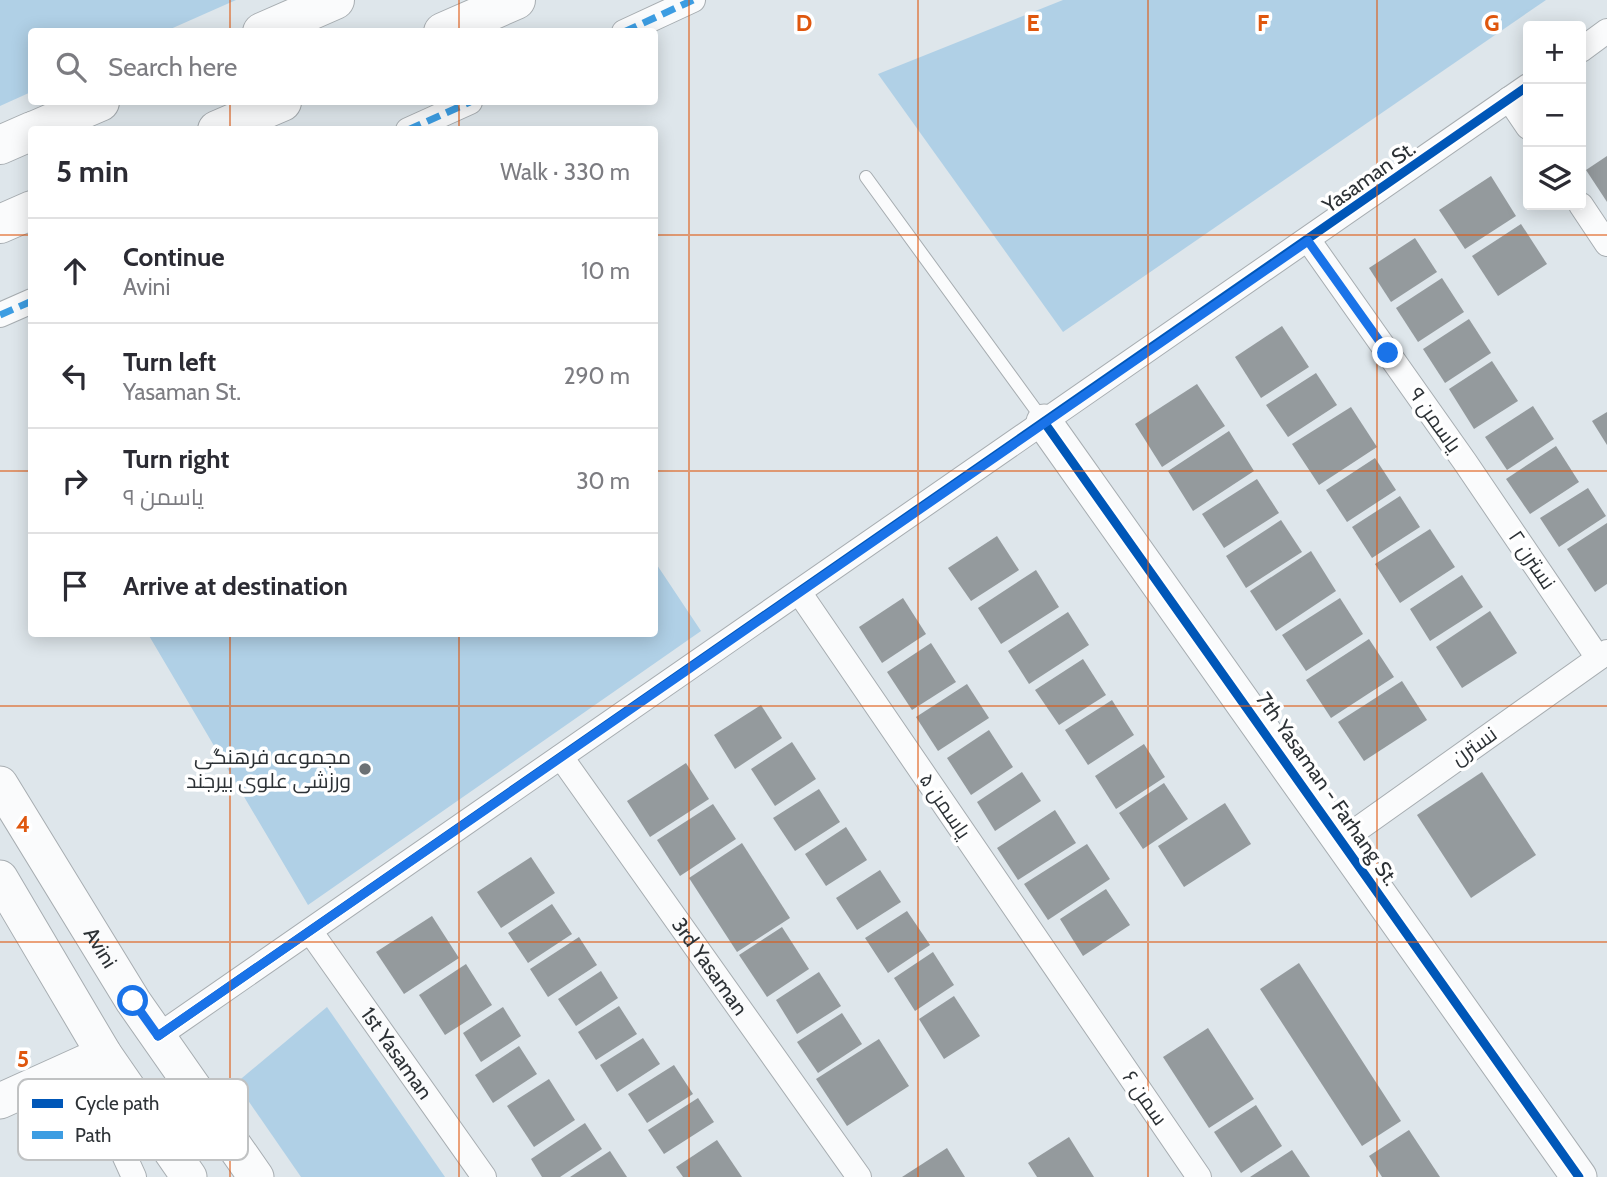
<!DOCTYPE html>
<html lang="en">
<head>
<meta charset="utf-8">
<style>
	:root { --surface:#fff; --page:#f7f7f7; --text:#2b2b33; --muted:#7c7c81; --line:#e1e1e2 }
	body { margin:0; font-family:Cabin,Cairo,sans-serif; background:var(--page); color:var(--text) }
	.controls { position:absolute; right:21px; top:21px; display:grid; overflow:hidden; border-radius:7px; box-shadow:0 4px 18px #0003 }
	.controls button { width:63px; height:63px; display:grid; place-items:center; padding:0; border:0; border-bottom:2px solid var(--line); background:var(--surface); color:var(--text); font:35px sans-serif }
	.stop { position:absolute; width:21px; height:21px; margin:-16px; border:5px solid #1a73e8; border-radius:50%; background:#fff }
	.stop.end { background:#1a73e8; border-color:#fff; box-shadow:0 2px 7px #0008 }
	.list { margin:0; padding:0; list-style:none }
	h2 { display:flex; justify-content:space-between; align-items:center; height:91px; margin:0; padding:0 28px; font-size:30px }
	h2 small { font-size:23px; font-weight:400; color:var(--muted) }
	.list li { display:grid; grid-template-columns:46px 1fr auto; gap:21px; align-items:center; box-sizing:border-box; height:105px; padding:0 28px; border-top:2px solid var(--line) }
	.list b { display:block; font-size:26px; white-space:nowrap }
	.list p { margin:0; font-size:23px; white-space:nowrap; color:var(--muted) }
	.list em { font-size:23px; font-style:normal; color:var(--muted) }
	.icon { flex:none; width:38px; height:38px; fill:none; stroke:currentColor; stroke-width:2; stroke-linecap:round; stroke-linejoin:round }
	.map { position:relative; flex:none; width:1607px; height:1177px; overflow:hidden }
	.search { position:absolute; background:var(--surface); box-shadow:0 4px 18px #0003; left:28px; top:28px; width:630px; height:77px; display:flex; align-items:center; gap:18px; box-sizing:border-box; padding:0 24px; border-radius:7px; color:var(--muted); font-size:26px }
	.panel { position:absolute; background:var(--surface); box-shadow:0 4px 18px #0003; left:28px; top:126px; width:630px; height:511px; border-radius:7px }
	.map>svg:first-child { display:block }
</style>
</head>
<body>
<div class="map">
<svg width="1607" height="1177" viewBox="0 0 1607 1177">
	<rect width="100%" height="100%" fill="#dee6eb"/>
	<g fill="#b0d0e6">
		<path d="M0,0H236L166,31L32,32L31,92L0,106Z"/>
		<path d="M1063,0H1546L1063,332L878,74Z"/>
		<path d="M655,562L701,631L308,905L148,634H654Z"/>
		<path d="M327,1007L445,1177H301L236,1083Z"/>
	</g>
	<g fill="#949a9d">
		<path d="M1607,156V202L1586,170Z"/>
		<path d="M1491,176L1516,216L1465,249L1439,210Z"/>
		<path d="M1521,224L1547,264L1498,296L1472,256Z"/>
		<path d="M1415,238L1437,272L1391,302L1369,268Z"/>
		<path d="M1442,278L1464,312L1418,342L1396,308Z"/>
		<path d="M1469,319L1491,353L1445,383L1423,349Z"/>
		<path d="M1282,326L1309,367L1261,398L1235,357Z"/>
		<path d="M1492,361L1518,401L1474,429L1449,389Z"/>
		<path d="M1316,373L1337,405L1288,437L1266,405Z"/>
		<path d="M1197,384L1225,426L1162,467L1135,424Z"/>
		<path d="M1533,406L1554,439L1507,470L1485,437Z"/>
		<path d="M1351,407L1377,447L1319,485L1292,444Z"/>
		<path d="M1607,412V445L1592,421Z"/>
		<path d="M1229,431L1254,471L1193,511L1168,471Z"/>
		<path d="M1556,446L1579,482L1530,514L1506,479Z"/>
		<path d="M1375,458L1396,490L1347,522L1326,490Z"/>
		<path d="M1257,479L1279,513L1224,548L1202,514Z"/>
		<path d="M1588,488L1606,516L1559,547L1540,518Z"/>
		<path d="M1400,496L1420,527L1372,558L1352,527Z"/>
		<path d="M1281,520L1302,552L1246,588L1226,556Z"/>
		<path d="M1607,523V584L1595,592L1567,549Z"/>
		<path d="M1430,529L1455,567L1400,603L1375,564Z"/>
		<path d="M997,536L1019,570L971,601L948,568Z"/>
		<path d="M1311,551L1336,591L1276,631L1250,591Z"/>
		<path d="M1036,570L1059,607L1001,644L978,608Z"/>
		<path d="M1462,575L1483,607L1430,641L1410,609Z"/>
		<path d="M903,598L926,634L882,663L859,627Z"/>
		<path d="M1340,598L1363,634L1306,671L1282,635Z"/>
		<path d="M1490,611L1517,653L1462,688L1436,647Z"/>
		<path d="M1068,612L1089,645L1029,684L1008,651Z"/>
		<path d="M1369,639L1394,677L1331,718L1306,680Z"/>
		<path d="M931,643L956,682L912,710L887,672Z"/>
		<path d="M1083,659L1106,695L1059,725L1035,690Z"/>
		<path d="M1402,681L1427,720L1364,761L1338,722Z"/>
		<path d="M967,684L989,718L938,751L916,717Z"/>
		<path d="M1112,700L1134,735L1088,765L1065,730Z"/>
		<path d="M761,705L782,738L735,769L714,735Z"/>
		<path d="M989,730L1013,767L971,795L947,758Z"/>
		<path d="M792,742L816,779L775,806L751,769Z"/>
		<path d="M1144,744L1165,777L1116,809L1095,776Z"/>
		<path d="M686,763L709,799L650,837L627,801Z"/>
		<path d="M1022,772L1041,801L995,831L977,802Z"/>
		<path d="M1482,772L1536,855L1471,898L1417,815Z"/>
		<path d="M1164,783L1188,819L1143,849L1119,813Z"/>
		<path d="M819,789L840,822L795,851L773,818Z"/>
		<path d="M1225,803L1251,844L1184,887L1158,846Z"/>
		<path d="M713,804L736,839L680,876L657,840Z"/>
		<path d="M1055,810L1076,843L1018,880L997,848Z"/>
		<path d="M846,827L867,860L826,886L805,854Z"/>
		<path d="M742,843L790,918L737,952L689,878Z"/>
		<path d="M1087,844L1110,879L1048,920L1024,884Z"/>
		<path d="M531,857L555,893L501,928L477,892Z"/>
		<path d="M880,870L901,902L857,930L836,898Z"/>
		<path d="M1106,889L1130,925L1083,956L1060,919Z"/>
		<path d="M552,904L572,934L528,963L508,933Z"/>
		<path d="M907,911L930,945L888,973L865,938Z"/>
		<path d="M432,916L459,958L404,994L376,952Z"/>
		<path d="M782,927L809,969L767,997L739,955Z"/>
		<path d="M579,937L597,965L548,997L530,969Z"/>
		<path d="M933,952L954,985L915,1011L894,978Z"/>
		<path d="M1299,963L1401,1121L1362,1146L1260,989Z"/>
		<path d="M466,964L492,1005L445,1035L419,995Z"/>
		<path d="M601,971L618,998L576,1026L558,999Z"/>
		<path d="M819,972L841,1006L797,1034L776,1000Z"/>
		<path d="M954,996L980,1036L944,1059L919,1019Z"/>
		<path d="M619,1006L637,1034L596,1060L578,1032Z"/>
		<path d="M503,1007L521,1036L481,1062L463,1033Z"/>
		<path d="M842,1013L862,1044L818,1073L797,1042Z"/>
		<path d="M1208,1028L1254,1099L1209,1128L1163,1057Z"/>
		<path d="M643,1038L660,1064L617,1092L600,1065Z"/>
		<path d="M879,1039L909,1086L847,1126L816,1079Z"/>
		<path d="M519,1046L537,1074L493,1103L475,1075Z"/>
		<path d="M674,1065L693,1094L647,1123L628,1094Z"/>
		<path d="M549,1079L575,1120L534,1147L507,1106Z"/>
		<path d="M698,1098L714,1122L664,1154L648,1130Z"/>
		<path d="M1256,1105L1282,1146L1241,1173L1214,1132Z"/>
		<path d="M585,1123L602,1149L560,1177H542L531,1159Z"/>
		<path d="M1409,1130L1440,1177H1382L1369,1156Z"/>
		<path d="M1069,1137L1094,1177H1037L1028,1163Z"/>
		<path d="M717,1140L742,1177H683L676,1167Z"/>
		<path d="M947,1148L965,1177H902Z"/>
		<path d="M1292,1150L1310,1177H1250Z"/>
		<path d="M610,1151L627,1177H570Z"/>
	</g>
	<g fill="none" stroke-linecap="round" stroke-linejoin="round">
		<g stroke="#a7adb1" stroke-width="14">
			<path id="lane" d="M866,177L1043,420"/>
		</g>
		<g stroke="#a7adb1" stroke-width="26">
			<g id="street">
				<path d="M624,32L693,0"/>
				<path d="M1581,50L1607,31"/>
				<path d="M1509,99L1528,127"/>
				<path d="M408,130L470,102"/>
				<path d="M1581,205L1607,244"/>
				<path d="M1309,241L1465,462L1598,658"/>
				<path d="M0,315L32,301"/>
				<path d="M799,592L1199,1177"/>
				<path id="s1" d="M561,757L859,1177"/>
				<path d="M1341,841L1607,652"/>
				<path id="s2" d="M310,931L484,1177"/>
				<path d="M158,1036L1528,86"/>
				<path d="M83,1064L134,1177"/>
			</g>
		</g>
		<g stroke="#a7adb1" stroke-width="37">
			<g id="secondary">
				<path d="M1044,422L1579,1177"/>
				<path id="s3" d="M0,784L133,1001L256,1177"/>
				<path d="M0,878L104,1054L189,1177"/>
				<path d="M0,1101L104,1054"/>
			</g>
		</g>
		<g stroke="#a7adb1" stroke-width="40">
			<g id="primary">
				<path d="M262,32L335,0"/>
				<path d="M443,32L516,0"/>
				<path d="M35,130L100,102"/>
				<path d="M217,130L282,102"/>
				<path d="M0,145L32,131"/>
				<path d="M0,224L32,210"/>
			</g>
		</g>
		<use href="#lane" stroke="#fafbfc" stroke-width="12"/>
		<use href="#street" stroke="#fafbfc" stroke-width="24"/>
		<use href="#secondary" stroke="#fafbfc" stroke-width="35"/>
		<use href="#primary" stroke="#fafbfc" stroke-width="38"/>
		<g stroke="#3d9de2" stroke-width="7" stroke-dasharray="14 7" stroke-linecap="butt">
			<path d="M624,32L693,0"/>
			<path d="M408,130L470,102"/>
			<path d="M0,315L32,301"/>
		</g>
		<g stroke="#fff" stroke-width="13">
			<g id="cycleway">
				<path d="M1044,422L1579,1177"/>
				<path d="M158,1036L1528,86"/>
			</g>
		</g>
		<use href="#cycleway" stroke="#0057b8" stroke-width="9"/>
	</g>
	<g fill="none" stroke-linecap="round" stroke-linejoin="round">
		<path stroke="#1a73e8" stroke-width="9" d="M133,1001L158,1036L1308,241L1388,353"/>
	</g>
	<path fill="none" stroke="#df570e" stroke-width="2" stroke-opacity="0.55" d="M230,0V32M459,0V32M689,0V1177M918,0V1177M1148,0V1177M1377,0V1177M230,102V130M459,102V130M0,235H32M654,235H1607M0,471H32M654,471H1607M230,634V1177M459,634V1177M0,706H1607M0,942H1607"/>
	<circle fill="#6b7175" stroke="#fff" stroke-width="2.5" cx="365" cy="769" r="7"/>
	<g text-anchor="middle" stroke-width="7" stroke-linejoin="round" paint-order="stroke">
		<g font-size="21" fill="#2d3236" stroke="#fff">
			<text transform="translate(1369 177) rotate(-35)" y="7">Yasaman St.</text>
			<text transform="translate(1435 420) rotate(55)" y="7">یاسمن ۹</text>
			<text transform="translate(1532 560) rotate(56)" y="7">نسترن ۲</text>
			<text transform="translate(1474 746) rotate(-35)" y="7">نسترن</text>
			<text transform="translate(1327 789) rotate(55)" y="7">7th Yasaman - Farhang St.</text>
			<text transform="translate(945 806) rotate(56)" y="7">یاسمن ۵</text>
			<text dy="7" stroke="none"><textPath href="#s3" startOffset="192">Avini</textPath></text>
			<text dy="7" stroke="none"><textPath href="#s1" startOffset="257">3rd Yasaman</textPath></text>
			<text dy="7" stroke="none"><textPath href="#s2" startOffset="150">1st Yasaman</textPath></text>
			<text transform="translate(1145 1098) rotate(55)" y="7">سمن ۶</text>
		</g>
		<g font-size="21" fill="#2d3236" stroke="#fff" text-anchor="end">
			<text x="351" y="764">مجموعه فرهنگی<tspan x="351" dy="24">ورزشی علوی بیرجند</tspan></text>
		</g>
	</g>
	<rect x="18" y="1079" width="230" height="81" rx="10" fill="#fff" stroke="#c0c2c3" stroke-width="2"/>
	<rect x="32" y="1099" width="31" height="9" fill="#0057b8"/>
	<rect x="32" y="1131" width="31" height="8" fill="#3d9de2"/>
	<g font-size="19" fill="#2d3236">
		<text x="75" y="1110">Cycle path</text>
		<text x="75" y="1142">Path</text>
	</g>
	<g font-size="23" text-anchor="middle" font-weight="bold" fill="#df570e" stroke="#fff" stroke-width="7" stroke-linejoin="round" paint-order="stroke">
		<text x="804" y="31">D</text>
		<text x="1033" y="31">E</text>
		<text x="1263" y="31">F</text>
		<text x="1492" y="31">G</text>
		<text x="23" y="832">4</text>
		<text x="23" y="1067">5</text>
	</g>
</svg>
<div class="controls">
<button>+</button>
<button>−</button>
<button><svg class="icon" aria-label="layers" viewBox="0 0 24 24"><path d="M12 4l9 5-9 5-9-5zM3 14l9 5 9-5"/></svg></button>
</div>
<div class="stop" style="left:133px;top:1001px"></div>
<div class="stop end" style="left:1388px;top:353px"></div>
<div class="search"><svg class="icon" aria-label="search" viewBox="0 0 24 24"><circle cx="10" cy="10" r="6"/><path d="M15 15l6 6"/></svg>Search here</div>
<section class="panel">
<h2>5 min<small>Walk · 330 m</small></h2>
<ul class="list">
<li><svg class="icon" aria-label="ahead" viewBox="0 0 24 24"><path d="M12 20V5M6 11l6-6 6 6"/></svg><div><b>Continue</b><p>Avini</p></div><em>10 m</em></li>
<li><svg class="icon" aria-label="left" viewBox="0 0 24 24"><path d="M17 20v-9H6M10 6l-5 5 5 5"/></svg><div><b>Turn left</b><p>Yasaman St.</p></div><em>290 m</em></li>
<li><svg class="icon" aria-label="right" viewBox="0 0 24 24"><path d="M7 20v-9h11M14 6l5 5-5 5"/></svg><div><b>Turn right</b><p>یاسمن ۹</p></div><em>30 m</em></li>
<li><svg class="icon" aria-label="arrive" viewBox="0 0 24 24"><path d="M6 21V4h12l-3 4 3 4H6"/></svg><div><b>Arrive at destination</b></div></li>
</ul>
</section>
</div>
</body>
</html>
